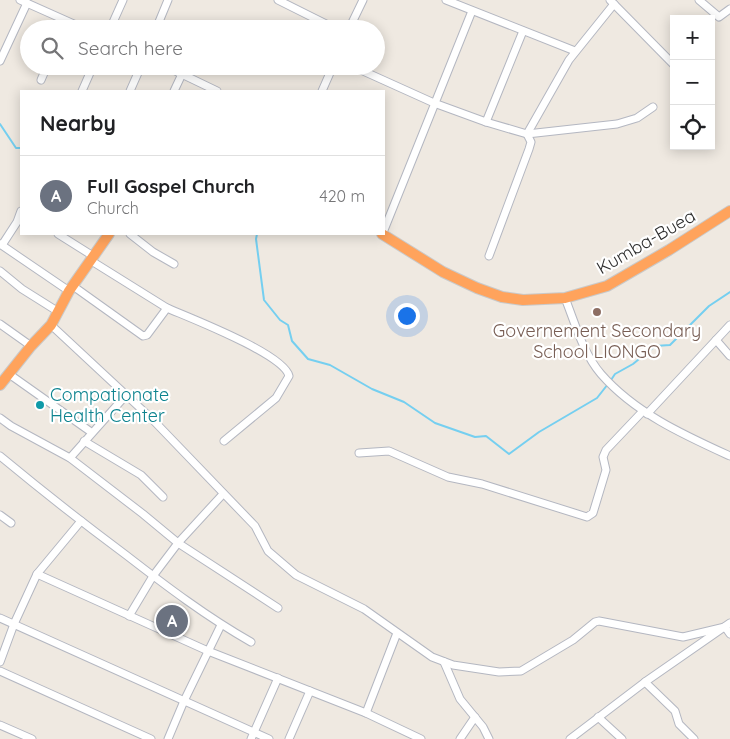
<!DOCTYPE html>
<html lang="en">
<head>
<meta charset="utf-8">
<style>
	:root { --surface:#fff; --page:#f2f2f2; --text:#202124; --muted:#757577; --line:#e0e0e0; --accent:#db2777 }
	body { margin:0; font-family:Quicksand,sans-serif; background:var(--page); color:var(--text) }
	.controls { position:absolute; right:15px; top:15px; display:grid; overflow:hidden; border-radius:0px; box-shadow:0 2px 12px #0003 }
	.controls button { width:45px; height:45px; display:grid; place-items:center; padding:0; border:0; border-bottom:1px solid var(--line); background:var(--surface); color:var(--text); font:25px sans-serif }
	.you { position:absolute; left:406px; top:315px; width:18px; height:18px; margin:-12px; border:4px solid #fff; border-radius:50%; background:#1a73e8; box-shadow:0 0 0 8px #1a73e833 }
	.badge { display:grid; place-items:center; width:32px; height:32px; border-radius:50%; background:var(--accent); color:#fff; font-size:16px; font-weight:700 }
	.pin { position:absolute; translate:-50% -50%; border:2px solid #fff; box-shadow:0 1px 5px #0006 }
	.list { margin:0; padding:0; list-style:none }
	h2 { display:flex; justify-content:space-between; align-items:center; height:65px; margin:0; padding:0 20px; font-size:21px }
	h2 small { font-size:16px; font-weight:400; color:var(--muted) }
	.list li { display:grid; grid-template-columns:32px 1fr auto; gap:15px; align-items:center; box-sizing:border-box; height:80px; padding:0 20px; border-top:1px solid var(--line) }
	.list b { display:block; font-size:19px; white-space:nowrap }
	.list p { margin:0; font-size:16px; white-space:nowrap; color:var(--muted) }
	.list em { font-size:16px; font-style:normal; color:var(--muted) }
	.icon { flex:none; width:28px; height:28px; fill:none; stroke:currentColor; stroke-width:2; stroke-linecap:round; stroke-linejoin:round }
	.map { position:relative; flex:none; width:730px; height:739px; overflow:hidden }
	.search { position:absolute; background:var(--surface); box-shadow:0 2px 12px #0003; left:20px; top:20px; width:365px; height:55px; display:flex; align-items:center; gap:12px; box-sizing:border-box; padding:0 18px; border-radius:28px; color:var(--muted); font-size:19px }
	.panel { position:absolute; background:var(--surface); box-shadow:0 2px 12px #0003; left:20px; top:90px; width:365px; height:145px; border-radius:0px }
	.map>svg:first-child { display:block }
</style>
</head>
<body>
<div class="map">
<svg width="730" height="739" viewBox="0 0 730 739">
	<rect width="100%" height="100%" fill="#efe9e1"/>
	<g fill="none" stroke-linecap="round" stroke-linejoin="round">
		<g stroke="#75cff0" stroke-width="2">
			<path d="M0,124L16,148H21"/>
			<path d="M257,234L256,239L264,300L280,320L288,325L292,341L308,359L330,365L372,389L404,402L435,423L475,437L486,436L509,454L539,432L597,398L608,384"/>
			<path d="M611,380L615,374L633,364L655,346L670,345L709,306L730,292"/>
		</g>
		<g stroke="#b4b7c1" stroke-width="9">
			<g id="minor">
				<path d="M20,0L85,29"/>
				<path d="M278,0L336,29"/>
				<path d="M446,0L575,51"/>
				<path d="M610,0L674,65"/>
				<path d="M699,0L719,17L730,9"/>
				<path d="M110,29L123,0"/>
				<path d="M156,29L168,0"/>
				<path d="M349,29L363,0"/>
				<path d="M0,61L27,3"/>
				<path d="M165,66L217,91"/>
				<path d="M352,66L434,103L486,122L527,134L617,124L637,118L653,107"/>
				<path d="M41,80L47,66"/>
				<path d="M82,91L93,66"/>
				<path d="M130,91L141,66"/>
				<path d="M174,91L182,74"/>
				<path d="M322,91L333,66"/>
				<path d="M486,122L523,31"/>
				<path d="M384,230L472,11"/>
				<path d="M58,234L93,256"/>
				<path d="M130,234L153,252L174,264"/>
				<path d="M0,244L69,291"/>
				<path d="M2,245L17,222L21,211"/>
				<path d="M489,256L529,149L531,142L527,134L569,60L614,4"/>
				<path d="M90,260L167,308"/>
				<path d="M0,271L22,289L57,311"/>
				<path d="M73,286L143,336L147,335L167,308C190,318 284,354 289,376L276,398L224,441"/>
				<path d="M565,298C575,323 583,353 601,374C635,413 684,435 730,456"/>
				<path d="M0,324L31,346"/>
				<path d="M51,325L153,420L255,526L268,551L296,575L364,609L432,657L453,665L499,672L521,671L573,640L595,622L599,621L683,637L725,627"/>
				<path d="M716,340L730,356"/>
				<path d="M9,374L91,432"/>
				<path d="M647,414L730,325"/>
				<path d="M0,418L11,426L70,458L143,514L178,543L278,608"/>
				<path d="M84,441L141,475L163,497"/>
				<path d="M359,453L389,451L448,477L482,484L587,517L593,513L606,470L603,457L606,450L643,411"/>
				<path d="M0,456C41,490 83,523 126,555C166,586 207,617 251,642"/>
				<path d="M70,458L127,394"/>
				<path d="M0,515L11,523"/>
				<path d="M37,574L208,651L366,713L421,739"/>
				<path d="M129,616L153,576L178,543L223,494"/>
				<path d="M0,618L269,739"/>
				<path d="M725,627L730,634"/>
				<path d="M0,662L14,624L37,574L81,521"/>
				<path d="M444,662L460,699L483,727L489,739"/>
				<path d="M0,671L151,739"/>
				<path d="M645,682L675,711L679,724L694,739"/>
				<path d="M366,713L397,633"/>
				<path d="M598,717L622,739"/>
				<path d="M0,725L32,739"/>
				<path d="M168,739L184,701L221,625"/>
				<path d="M251,739L278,678"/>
				<path d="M289,739L310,691"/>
				<path d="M460,739L475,717"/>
				<path d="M570,739L645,682L730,623"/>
			</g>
		</g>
		<g stroke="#c9c9c9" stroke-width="12">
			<g id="highway">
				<path d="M382,234L443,272L477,288L502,297L523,300L565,298L607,286L669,250L730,211"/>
				<path d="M0,385L31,346L51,325L69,291L109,234"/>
			</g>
		</g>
		<use href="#minor" stroke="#fff" stroke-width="7"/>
		<use href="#highway" stroke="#ffa35c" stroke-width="10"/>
	</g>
	<circle fill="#8d6e63" stroke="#fff" stroke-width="2" cx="597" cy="312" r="5"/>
	<circle fill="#0f9aa8" stroke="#fff" stroke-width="2" cx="40" cy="405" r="5"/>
	<g text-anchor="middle" stroke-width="4.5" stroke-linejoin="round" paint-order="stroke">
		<g font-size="18" fill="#2e2e2e" stroke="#fff">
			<text transform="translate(646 242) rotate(-30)" y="6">Kumba-Buea</text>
		</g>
		<g font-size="18" fill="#785e54" stroke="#fff">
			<text x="597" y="337">Governement Secondary<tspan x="597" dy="21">School LIONGO</tspan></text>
		</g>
		<g font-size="18" fill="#0d838f" stroke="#fff" text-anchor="start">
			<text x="50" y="401">Compationate<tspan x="50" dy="21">Health Center</tspan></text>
		</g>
	</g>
</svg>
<div class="controls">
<button>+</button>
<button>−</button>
<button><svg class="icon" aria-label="locate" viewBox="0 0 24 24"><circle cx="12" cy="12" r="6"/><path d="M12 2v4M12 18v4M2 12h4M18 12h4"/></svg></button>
</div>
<div class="you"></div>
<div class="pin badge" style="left:172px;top:621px;background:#6b7280">A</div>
<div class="search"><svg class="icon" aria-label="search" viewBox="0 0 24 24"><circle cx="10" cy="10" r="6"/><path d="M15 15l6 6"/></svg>Search here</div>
<section class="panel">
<h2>Nearby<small></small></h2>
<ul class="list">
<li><span class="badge" style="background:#6b7280">A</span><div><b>Full Gospel Church</b><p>Church</p></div><em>420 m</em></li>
</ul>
</section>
</div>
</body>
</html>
